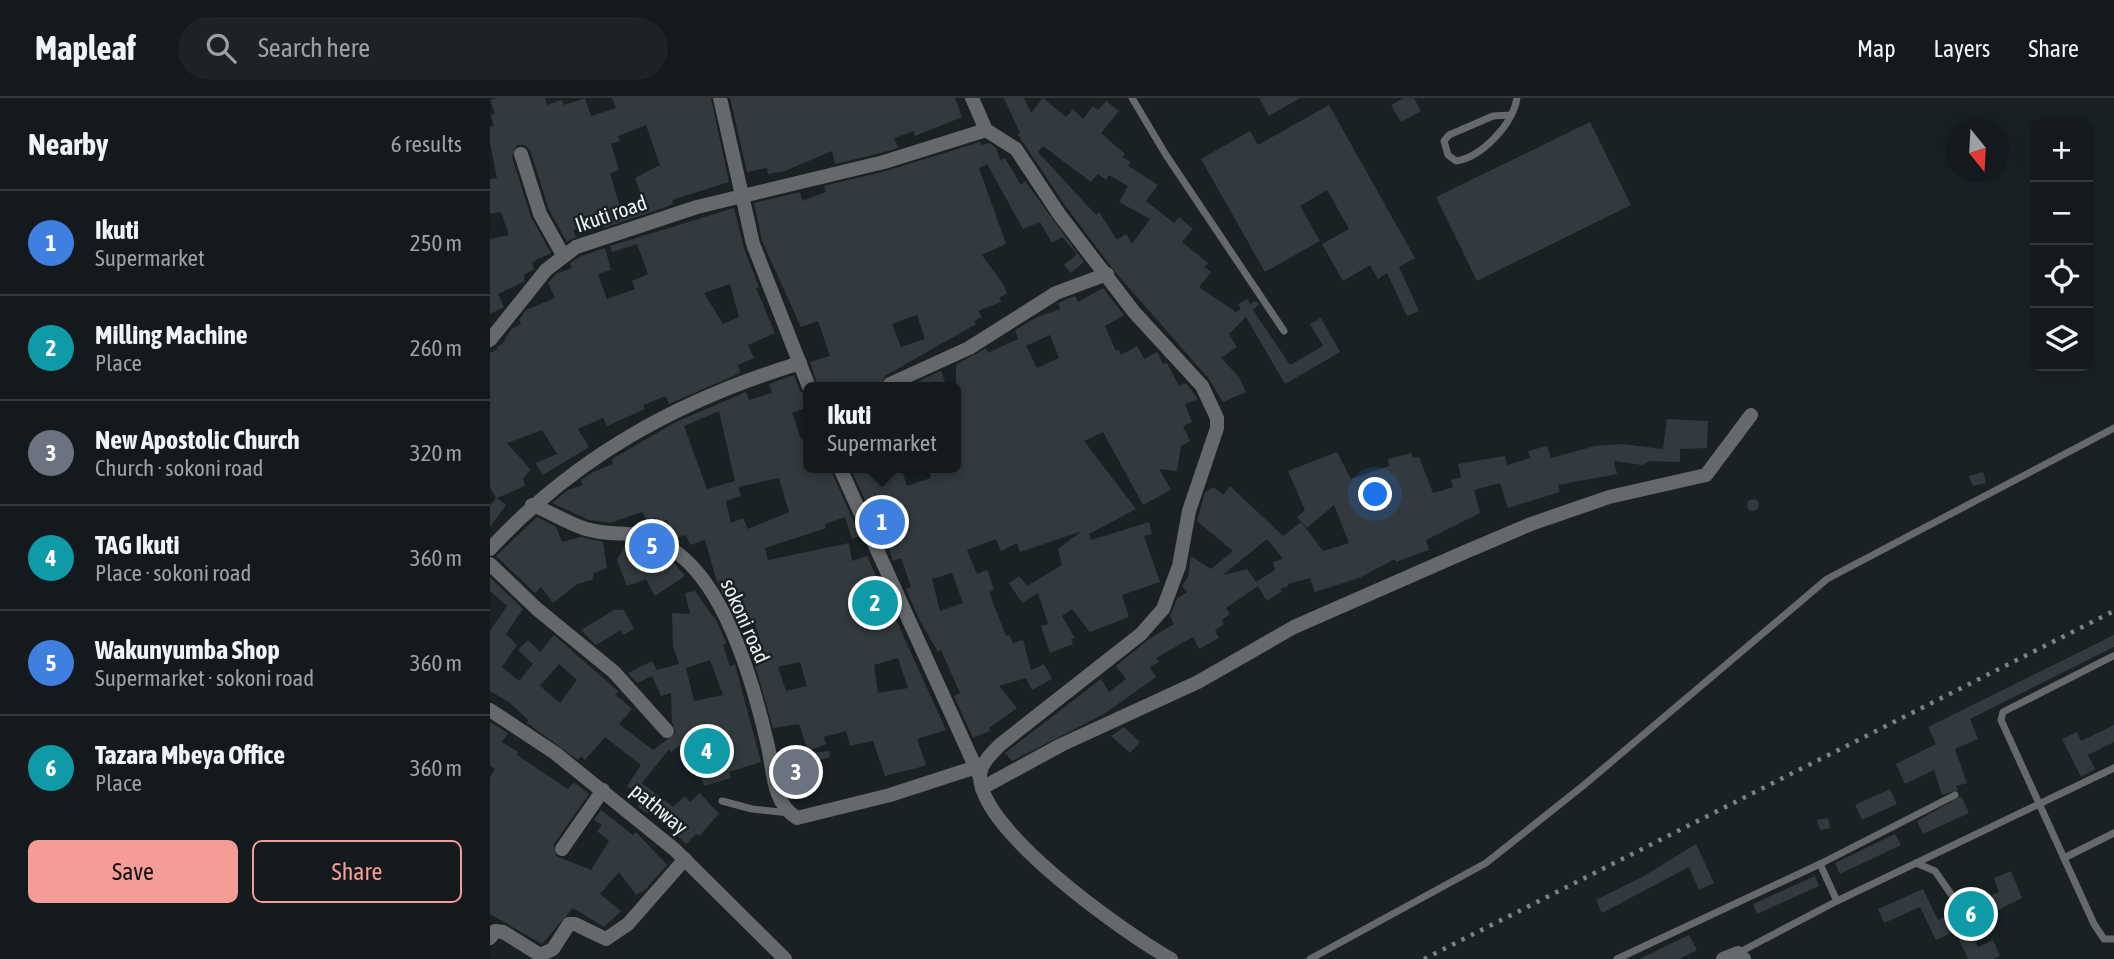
<!DOCTYPE html>
<html lang="en">
<head>
<meta charset="utf-8">
<style>
	:root { --surface:#13191c; --page:#1c2225; --text:#f1f3f6; --muted:#9da0a3; --line:#32383b; --accent:#f59b98 }
	body { margin:0; font-family:"Asap Condensed",sans-serif; background:var(--page); color:var(--text) }
	.controls { position:absolute; right:21px; top:21px; display:grid; overflow:hidden; border-radius:10px; box-shadow:0 4px 18px #0003 }
	.controls button { width:63px; height:63px; display:grid; place-items:center; padding:0; border:0; border-bottom:2px solid var(--line); background:var(--surface); color:var(--text); font:35px sans-serif }
	.compass { position:absolute; left:1456px; top:21px; width:63px; height:63px; border-radius:50%; background:var(--surface); box-shadow:0 4px 18px #0003; rotate:162deg }
	.you { position:absolute; left:886px; top:397px; width:24px; height:24px; margin:-18px; border:5px solid #fff; border-radius:50%; background:#1a73e8; box-shadow:0 0 0 10px #1a73e833 }
	.badge { display:grid; place-items:center; width:46px; height:46px; border-radius:50%; background:var(--accent); color:#fff; font-size:23px; font-weight:700 }
	.pin { position:absolute; translate:-50% -50%; border:4px solid #fff; box-shadow:0 2px 7px #0006 }
	.popup { position:absolute; left:313px; top:284px; width:158px; height:91px; box-sizing:border-box; display:grid; place-content:center; border-radius:10px; background:var(--surface); filter:drop-shadow(0 2px 5px #0005); font-size:23px; white-space:nowrap; color:var(--muted) }
	.popup b { font-size:26px; color:var(--text) }
	.popup::after { content:''; position:absolute; left:50%; top:100%; margin-left:-14px; border:14px solid transparent; border-top-color:var(--surface) }
	.list { margin:0; padding:0; list-style:none }
	h2 { display:flex; justify-content:space-between; align-items:center; height:91px; margin:0; padding:0 28px; font-size:30px }
	h2 small { font-size:23px; font-weight:400; color:var(--muted) }
	.list li { display:grid; grid-template-columns:46px 1fr auto; gap:21px; align-items:center; box-sizing:border-box; height:105px; padding:0 28px; border-top:2px solid var(--line) }
	.list b { display:block; font-size:26px; white-space:nowrap }
	.list p { margin:0; font-size:23px; white-space:nowrap; color:var(--muted) }
	.list em { font-size:23px; font-style:normal; color:var(--muted) }
	.actions { display:flex; gap:14px; padding:21px 28px }
	.actions a { flex:1; padding:16px 0; border:2px solid var(--accent); border-radius:10px; text-align:center; font-size:24px; color:var(--accent) }
	.actions .main { background:var(--accent); color:#111 }
	.icon { flex:none; width:38px; height:38px; fill:none; stroke:currentColor; stroke-width:2; stroke-linecap:round; stroke-linejoin:round }
	.map { position:relative; flex:none; width:1624px; height:861px; overflow:hidden }
	header { display:flex; align-items:center; gap:42px; box-sizing:border-box; height:98px; padding:0 35px; background:var(--surface); border-bottom:2px solid var(--line) }
	header strong { font-size:33px }
	nav { display:flex; gap:38px; margin-inline-start:auto; font-size:24px }
	.search { width:490px; height:63px; background:var(--page); display:flex; align-items:center; gap:18px; box-sizing:border-box; padding:0 24px; border-radius:38px; color:var(--muted); font-size:26px }
	main { display:flex }
	aside { flex:1; background:var(--surface) }
	.map>svg:first-child { display:block }
</style>
</head>
<body>
<header>
<strong>Mapleaf</strong>
<div class="search"><svg class="icon" aria-label="search" viewBox="0 0 24 24"><circle cx="10" cy="10" r="6"/><path d="M15 15l6 6"/></svg>Search here</div>
<nav><a>Map</a><a>Layers</a><a>Share</a></nav>
</header>
<main>
<aside>
<h2>Nearby<small>6 results</small></h2>
<ul class="list">
<li><span class="badge" style="background:#3f7fe0">1</span><div><b>Ikuti</b><p>Supermarket</p></div><em>250 m</em></li>
<li><span class="badge" style="background:#0f9aa8">2</span><div><b>Milling Machine</b><p>Place</p></div><em>260 m</em></li>
<li><span class="badge" style="background:#6b7280">3</span><div><b>New Apostolic Church</b><p>Church · sokoni road</p></div><em>320 m</em></li>
<li><span class="badge" style="background:#0f9aa8">4</span><div><b>TAG Ikuti</b><p>Place · sokoni road</p></div><em>360 m</em></li>
<li><span class="badge" style="background:#3f7fe0">5</span><div><b>Wakunyumba Shop</b><p>Supermarket · sokoni road</p></div><em>360 m</em></li>
<li><span class="badge" style="background:#0f9aa8">6</span><div><b>Tazara Mbeya Office</b><p>Place</p></div><em>360 m</em></li>
</ul>
<div class="actions"><a class="main">Save</a><a>Share</a></div>
</aside>
<div class="map">
<svg width="1624" height="861" viewBox="0 0 1624 861">
	<rect width="100%" height="100%" fill="#192125"/>
	<g fill="#323a3f" fill-rule="evenodd">
		<path d="M7,0H55L57,7L72,2L74,7L95,0L101,18L126,10L122,0H221L239,84L182,102L183,106L176,109L114,130L112,123L83,132L86,139L77,144L59,112L40,52L34,47H27L22,59L41,119L61,155L42,164L44,171L34,177L35,183L8,196L14,209L0,216V141L19,137L11,114L0,116V81L7,80L0,45V29L4,28L1,17L5,16L0,2ZM156,27L170,67L145,80L153,102L130,109L120,75L129,72L121,46L130,43L128,38Z"/>
		<path d="M240,0H465L472,19L425,38L424,33L404,40L408,50L391,55L345,66L342,53L295,73L278,76L277,70L257,74Z"/>
		<path d="M514,0H534L541,15L553,0L576,19L583,11L593,21L603,8L608,12L616,3L629,13L611,35L635,56L632,59L641,64L638,68L668,87L656,103L684,125L689,119L703,131L692,144L718,165L714,169L721,174L709,189L746,214L751,211L748,206L757,201L760,206L766,203L769,206L763,212L800,267L833,248L820,226L831,220L850,254L795,286L756,219L739,236L747,249L731,260L749,279L756,294L733,304L719,281L626,175L577,110L528,37L530,35ZM553,48L601,84L608,76L616,82L619,77L638,88L629,104L660,121L642,146L636,136L627,142L609,114L606,117L548,54Z"/>
		<path d="M769,0H810L779,18Z"/>
		<path d="M914,0H924L931,13L911,24L901,7Z"/>
		<path d="M839,7L925,160L909,169L929,213L917,218L897,175L888,181L880,167L853,183L832,146L859,131L837,92L810,108L830,143L775,174L711,61L760,33L768,47Z"/>
		<path d="M1100,24L1141,107L987,183L946,99Z"/>
		<path d="M490,44L491,47L499,45L506,50L510,62L515,60L531,87L535,83L594,164L581,175L574,167L587,156L572,139L562,145L550,124L533,131L497,66L489,70L516,146L492,157L513,186L517,196L510,199L511,204L488,213L492,219L484,223L486,226L395,278L391,289H328L320,264L340,258L328,223L311,229L272,143L264,105L310,94L312,103L336,94L334,88L396,73ZM427,217L435,241L411,249L402,226Z"/>
		<path d="M244,110L254,150L269,189L266,190L285,235L258,247L264,260L248,267L250,275L179,306L176,298L153,307L155,311L117,328L113,320L88,331L99,349L53,377L45,365L67,356L52,332L17,345L41,372L33,380L35,388L7,400L16,407L0,429V408L6,400L0,389V255L8,251L7,249L13,245L21,231L31,226L29,222L36,212L65,200L58,185L66,176L82,170L80,165L91,158L115,150L121,172L108,176L117,201L145,191L142,183L158,176L147,146L122,154L120,148ZM240,186L249,219L233,226L214,195Z"/>
		<path d="M613,190L634,217L615,228L626,253L629,252L631,257L647,248L654,261L667,254L673,266L677,265L689,288L696,285L708,301L695,306L702,324L693,328L700,343L691,348L687,373L669,371L681,392L653,407L613,334L594,343L646,411L599,436L601,442L659,424L662,436L654,438L670,484L632,497L639,519L600,534L582,511L572,518L585,540L581,541L583,546L560,555L551,528L558,526L548,495L532,505L519,485L529,478L537,488L572,467L568,451L592,433L530,454L527,445L511,453L506,441L477,452L487,476L497,472L504,492L499,494L516,538L520,537L523,545L533,542L541,572L554,566L562,581L542,592L536,580L509,588L527,610L499,630L500,633L483,640L464,598L470,595L451,552L448,554L430,523L416,491L421,489L411,460L403,463L392,431L389,432L360,370H411L417,388L441,380L438,370H466V267L496,250L498,255L528,241L525,232L547,219L570,211L568,205L570,204L585,198L588,204ZM560,237L569,260L547,270L536,248ZM462,475L473,505L450,513L442,481Z"/>
		<path d="M451,273L457,289H416Z"/>
		<path d="M304,277L310,293L318,298V309L302,315L311,341L318,339V370H340L370,438L362,441L355,419L335,426L336,430L275,450L278,462L359,445L362,463L377,458L456,632L427,641L436,667L427,670L395,678L383,643L360,648L356,633L334,639L336,646L318,653L309,626L283,630L265,567L276,563L264,522L249,527L228,487L215,442L200,447L196,437L183,441L177,422L167,426L165,419L159,425L152,414L120,425L99,422L62,405L78,392L93,387L91,382L103,374L123,366L122,361L186,324L256,294L259,302L282,295L279,286ZM229,313L245,383L217,391L194,328ZM289,380L299,414L258,431L253,420L241,425L236,403L251,398L248,389ZM408,560L418,590L388,595L384,567ZM310,564L317,588L296,593L288,569Z"/>
		<path d="M1177,321L1218,323L1217,350L1190,351V364L1160,363L1152,367L1124,363L1127,376L1068,387L1070,394L1018,410L1010,385L984,392L990,415L936,442L939,452L906,464L905,461L869,480L825,494L820,480L798,486V488L790,491L792,493L777,503L768,488L736,510L740,516L732,522L734,525L725,533L729,540L709,551L703,539L666,560L669,564L660,569L666,579L614,616L522,663L515,655L611,581L619,594L636,581L626,568L659,541L684,526L680,518L687,501L697,494L692,488L698,479L701,458L721,471L743,453L707,423L715,394L724,389L733,397L740,388L793,438L811,424L833,453L859,445L844,407L817,430L807,419L815,412L798,373L847,354L861,381L899,368L898,361L921,355L923,360L929,359L943,395L963,389L961,382L971,379L968,366L1015,358L1017,367L1040,360L1038,353L1057,348L1061,360L1105,348L1132,346L1173,351ZM777,441L793,461L783,464L785,472L766,484L757,471L733,477Z"/>
		<path d="M1493,374L1496,385L1483,388L1479,378Z"/>
		<circle cx="1263" cy="407" r="6"/>
		<path d="M47,419L66,429L72,444L91,439L113,444L117,470L104,475L102,482L87,486L63,505L51,489L45,495L6,458Z"/>
		<path d="M136,445L145,446L185,466L195,478L165,498L156,481L137,488L127,462Z"/>
		<path d="M0,479L33,511L16,536L27,547L12,569L29,583L43,566L28,552L38,542L50,554L64,537L129,594L125,596L142,611L129,626L163,652L186,635L182,624L181,595L171,598L162,578L147,585L138,575L162,563L167,572L189,566L183,548L182,515L200,516L195,495L205,493L224,520L223,516L235,541L236,546L233,547L240,568L245,566L271,664L239,674L241,680L214,688L199,641L181,654L179,651L152,685L183,709L195,698L200,704L210,695L229,716L209,738L206,736L196,746L159,711L157,715L148,709L153,699L137,688L151,667L115,639L95,662L91,658L88,662L37,625L38,622L20,605L0,593V533L17,508L0,493ZM220,562L233,597L204,603L196,570ZM69,566L87,582L70,605L50,588Z"/>
		<path d="M124,512H134L144,531L133,537L131,532L106,547L91,532Z"/>
		<path d="M1624,537V549L1480,621L1488,641L1465,651L1477,685L1466,688L1468,692L1452,697L1444,672L1415,686L1406,666L1446,646L1438,629Z"/>
		<path d="M0,624L18,635L12,644L28,654L27,657L78,691L84,684L99,696L64,746L66,758L101,772L119,743L107,733L112,727L104,722L111,712L143,737L146,734L177,767L155,792L146,797L129,774L110,796L131,813L114,829L83,810L52,846L0,816V679L5,671L0,668Z"/>
		<path d="M1624,627V644L1598,657L1605,671L1591,679L1572,641L1587,634L1591,643Z"/>
		<path d="M634,629L650,644L640,655L621,638Z"/>
		<path d="M339,653L340,659L311,668L313,689L297,691L292,659Z"/>
		<path d="M1400,691L1407,706L1372,722L1365,707Z"/>
		<path d="M1471,698L1479,715L1433,736L1427,723Z"/>
		<path d="M1338,720L1340,730L1330,732L1327,722Z"/>
		<path d="M1405,736L1411,747L1350,776L1345,765Z"/>
		<path d="M1206,746L1224,785L1209,792L1199,769L1112,815L1106,802L1154,778Z"/>
		<path d="M1521,773L1532,800L1478,827L1488,849L1503,842L1510,858L1503,861H1478L1465,833L1446,842L1430,809L1394,825L1388,811L1433,791L1448,822L1509,794L1504,780Z"/>
		<path d="M1325,778L1329,788L1267,816L1263,806Z"/>
		<path d="M1199,837L1207,852L1189,861H1149Z"/>
	</g>
	<g fill="none" stroke-linecap="round" stroke-linejoin="round">
		<g stroke="#65696b" stroke-width="7">
			<path d="M642,0L676,57L794,233"/>
			<path d="M1020,17L1003,18L959,37L954,43L958,57L966,63C992,59 1023,26 1027,0"/>
			<path d="M1623,558L1513,614L1511,622L1604,826L1614,841H1624"/>
			<path d="M232,703L262,711L299,715"/>
			<path d="M1574,760L1624,735"/>
			<path d="M1426,765L1445,773L1463,799"/>
			<path d="M1330,766L1347,803"/>
			<path d="M1248,855L1347,803L1624,670"/>
			<path d="M820,861L996,765L1094,687L1337,481L1624,330"/>
			<path d="M1127,861L1330,766L1465,697"/>
		</g>
		<g stroke="#65696b" stroke-width="14">
			<path d="M230,0L263,146L319,289"/>
			<path d="M482,0L496,32L526,51L569,116L644,214L712,288L727,320V330L699,413L689,468L673,511L651,536L511,646C502,655 491,665 490,677C488,732 636,836 681,861"/>
			<path d="M31,56L50,116L73,157"/>
			<path d="M0,242L56,172L86,149L207,109L394,64L496,32"/>
			<path d="M400,286L479,250L566,195L617,176"/>
			<path d="M350,370L489,677"/>
			<path d="M42,407C61,414 77,425 96,431C131,441 145,427 183,452C235,486 263,584 277,644C284,671 281,704 307,720L400,697L486,669"/>
			<path d="M0,451C86,358 189,302 310,265"/>
			<path d="M0,466L47,511L124,574L177,633"/>
			<path d="M0,612L65,655L184,751L295,861"/>
			<path d="M492,690L571,647L708,584L804,529L975,454L1041,426L1119,399L1216,377L1261,317"/>
			<path d="M72,751L113,692"/>
			<path d="M0,840L5,833L13,834L50,857L63,851L79,826H85L116,841L138,826L195,761"/>
			<path d="M1233,861L1248,855L1254,861"/>
		</g>
		<path stroke="#7c8387" stroke-width="4.5" stroke-dasharray="3.5 7" stroke-linecap="butt" d="M934,861L1624,513"/>
	</g>
	<g text-anchor="middle" stroke-width="5" stroke-linejoin="round" paint-order="stroke">
		<g font-size="21" fill="#eef3f6" stroke="#192125">
			<text transform="translate(121 116) rotate(-19)" y="7">Ikuti road</text>
			<text transform="translate(255 523) rotate(66)" y="7">sokoni road</text>
			<text transform="translate(169 711) rotate(40)" y="7">pathway</text>
		</g>
	</g>
</svg>
<div class="controls">
<button>+</button>
<button>−</button>
<button><svg class="icon" aria-label="locate" viewBox="0 0 24 24"><circle cx="12" cy="12" r="6"/><path d="M12 2v4M12 18v4M2 12h4M18 12h4"/></svg></button>
<button><svg class="icon" aria-label="layers" viewBox="0 0 24 24"><path d="M12 4l9 5-9 5-9-5zM3 14l9 5 9-5"/></svg></button>
</div>
<svg class="compass" viewBox="-18 -18 36 36"><path d="M0-13l5 13h-10z" fill="#e53935"/><path d="M0 13l5-13h-10z" fill="#9da0a3"/></svg>
<div class="you"></div>
<div class="pin badge" style="left:392px;top:424px;background:#3f7fe0">1</div>
<div class="popup"><b>Ikuti</b>Supermarket</div>
<div class="pin badge" style="left:385px;top:505px;background:#0f9aa8">2</div>
<div class="pin badge" style="left:306px;top:674px;background:#6b7280">3</div>
<div class="pin badge" style="left:217px;top:653px;background:#0f9aa8">4</div>
<div class="pin badge" style="left:162px;top:448px;background:#3f7fe0">5</div>
<div class="pin badge" style="left:1481px;top:816px;background:#0f9aa8">6</div>
</div>
</main>
</body>
</html>
